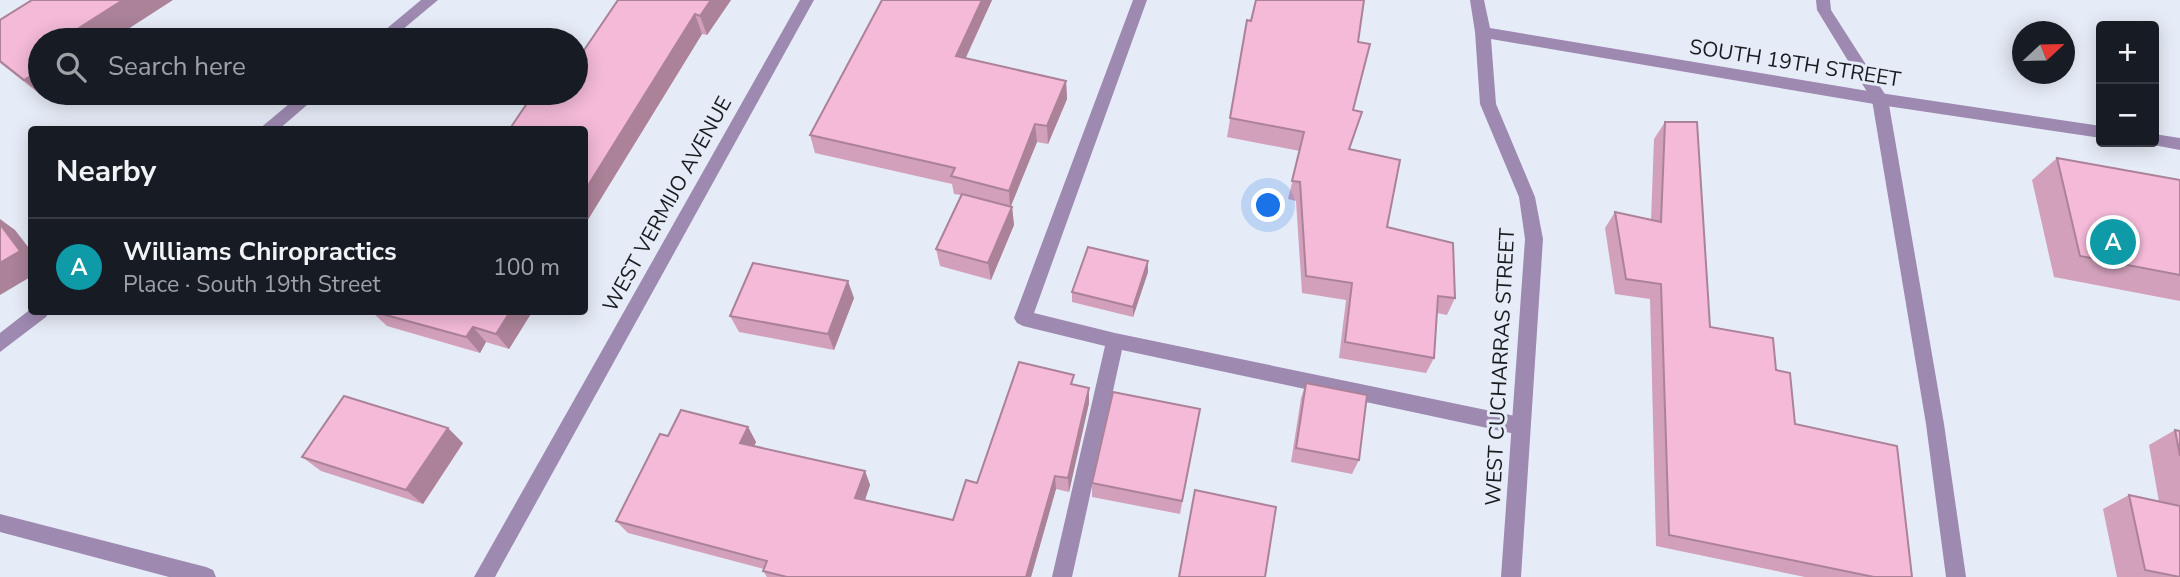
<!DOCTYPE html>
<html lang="en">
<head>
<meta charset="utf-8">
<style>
	:root { --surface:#171b24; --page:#242831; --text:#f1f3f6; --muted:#9ea1a6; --line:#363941; --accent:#a9a4db }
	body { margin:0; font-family:"Nunito Sans",sans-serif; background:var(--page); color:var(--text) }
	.controls { position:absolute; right:21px; top:21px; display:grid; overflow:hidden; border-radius:7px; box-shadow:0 4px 18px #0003 }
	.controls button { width:63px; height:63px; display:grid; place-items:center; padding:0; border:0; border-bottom:2px solid var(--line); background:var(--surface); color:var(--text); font:35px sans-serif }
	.compass { position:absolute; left:2012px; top:21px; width:63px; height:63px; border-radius:50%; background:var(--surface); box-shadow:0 4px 18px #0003; rotate:68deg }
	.you { position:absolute; left:1269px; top:206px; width:24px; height:24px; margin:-18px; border:5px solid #fff; border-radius:50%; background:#1a73e8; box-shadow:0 0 0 10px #1a73e833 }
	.badge { display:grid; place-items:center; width:46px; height:46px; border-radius:50%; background:var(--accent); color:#fff; font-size:23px; font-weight:700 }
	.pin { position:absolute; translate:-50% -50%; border:4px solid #fff; box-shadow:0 2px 7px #0006 }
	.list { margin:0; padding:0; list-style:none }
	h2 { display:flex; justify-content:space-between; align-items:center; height:91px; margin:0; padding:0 28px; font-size:30px }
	h2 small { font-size:23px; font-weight:400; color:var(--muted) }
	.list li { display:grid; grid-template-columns:46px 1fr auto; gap:21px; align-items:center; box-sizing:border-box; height:98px; padding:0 28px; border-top:2px solid var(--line) }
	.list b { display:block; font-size:26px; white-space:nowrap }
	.list p { margin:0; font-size:23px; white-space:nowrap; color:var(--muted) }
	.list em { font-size:23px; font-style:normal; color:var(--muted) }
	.icon { flex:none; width:38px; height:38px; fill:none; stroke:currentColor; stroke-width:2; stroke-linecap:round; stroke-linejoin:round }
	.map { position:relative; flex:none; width:2180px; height:577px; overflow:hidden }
	.search { position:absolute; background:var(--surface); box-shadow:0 4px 18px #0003; left:28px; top:28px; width:560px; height:77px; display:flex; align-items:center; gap:18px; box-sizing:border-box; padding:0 24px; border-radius:38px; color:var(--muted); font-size:26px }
	.panel { position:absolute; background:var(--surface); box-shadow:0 4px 18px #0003; left:28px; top:126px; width:560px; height:189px; border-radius:7px }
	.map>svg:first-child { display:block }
</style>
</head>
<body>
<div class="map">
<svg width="2180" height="577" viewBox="0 0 2180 577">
	<rect width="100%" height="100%" fill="#e6ecf7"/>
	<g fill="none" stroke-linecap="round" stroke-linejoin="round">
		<g fill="#9e89b1" fill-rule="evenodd">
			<path d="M421,0H438L390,40H373Z"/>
			<path d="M1133,0H1147L1034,313L1115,333L1520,417L1527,420L1529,426L1527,432L1520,435L1122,350L1072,577H1052L1105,346L1023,326L1017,323L1014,318Z"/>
			<path d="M1816,0H1830L1831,10L1888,99L1944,424L1966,577H1946L1926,424L1872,100L1817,10Z"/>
			<path d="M302,93H321L278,130H258Z"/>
			<path d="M32,308V312H49L46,317L0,352V333Z"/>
		</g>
		<g fill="#9e89b1" fill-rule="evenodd">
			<path d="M800,0H814L495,577H474Z"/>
			<path d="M1470,0H1484L1490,28L1880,93L2101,126V138L1880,105L1491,39L1496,104L1535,197L1543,239L1521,577H1501L1525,239L1519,197L1480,104L1475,32Z"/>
			<path d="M2154,134L2180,138V150L2148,144L2147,142H2154Z"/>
			<path d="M0,514L206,567L213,570L216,577H169L0,532Z"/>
		</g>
	</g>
	<g fill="#d2a0ba">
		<path d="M731,0L707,35L702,34L584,226V130L576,93V62Z"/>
		<path d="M882,0H992L966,58L1066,81L1067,99L1048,144L1037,142L1011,206L1012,207L1014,225L991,280L940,266L936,249L961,195L954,194L952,184L815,153L810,135Z"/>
		<path d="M0,20L40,40V93H56L46,99L0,63Z"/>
		<path d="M1247,20L1358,42L1353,110L1356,131L1350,149L1387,227L1455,298L1447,315L1437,313L1434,358L1426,373L1339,358L1346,300L1302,293L1296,201L1288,199L1300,151L1227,137Z"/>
		<path d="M1665,122L1710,327L1776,370L1795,424L1912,577H1805L1656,546L1650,299L1615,294L1605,228L1615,212L1651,220L1654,139Z"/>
		<path d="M2057,158L2180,180V301L2054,277L2032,180Z"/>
		<path d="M1148,261V272L1133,317L1072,302V292Z"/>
		<path d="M854,298L834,350L739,332L730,316Z"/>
		<path d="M372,312H532L509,349L486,342L480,353L387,326Z"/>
		<path d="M1306,383L1359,460L1352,474L1291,462L1301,398Z"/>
		<path d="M1074,385L1089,388V403L1069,492L1056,489L1031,577H767L763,571L764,569L628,533L616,521L668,436L748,427L756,442L754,446L865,471L870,485L865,500L953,520L977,483Z"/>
		<path d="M1200,409L1180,514L1092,497V483Z"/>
		<path d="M2175,430L2180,431V577H2117L2103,509L2129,495L2159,502L2149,445Z"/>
		<path d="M463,443L423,504L321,471L302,457Z"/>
	</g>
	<g fill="#ab8297">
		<path d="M123,0H173L111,40H78L71,33Z"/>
		<path d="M711,0H731L707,35L700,16Z"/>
		<path d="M982,0H992L958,74L956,56Z"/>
		<path d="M695,14L702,34L584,226V192Z"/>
		<path d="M40,70V93H56L46,99L24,80Z"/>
		<path d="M1066,81L1067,99L1048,144L1047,126Z"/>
		<path d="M1035,124L1037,142L1010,208L1009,191Z"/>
		<path d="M1012,207L1014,225L991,280L988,263Z"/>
		<path d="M0,219L15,230L32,252V276L0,295Z"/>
		<path d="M1148,261V272L1133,317V307Z"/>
		<path d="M848,281L854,298L834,350L828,334Z"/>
		<path d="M510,312H532L509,349L496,334Z"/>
		<path d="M473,327L486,342L480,353L466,337Z"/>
		<path d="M1089,388V403L1069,492L1068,478Z"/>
		<path d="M748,427L756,442L749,457L740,443Z"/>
		<path d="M448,428L463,443L423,504L406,490Z"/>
		<path d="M865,471L870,485L861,511L855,498Z"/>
		<path d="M1055,476L1056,489L1031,577H1026Z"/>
	</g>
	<g fill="#f4bad8" stroke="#ab8297" stroke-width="2">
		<path d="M32,0H123L71,33L80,40H40V70L24,80L0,61V20Z"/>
		<path d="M618,0H711L700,16L695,14L584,192V130H509L534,93H576V62Z"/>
		<path d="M882,0H982L956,56L1066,81L1047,126L1035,124L1009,191L951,176L955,168L810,135Z"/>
		<path d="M1256,0H1364L1358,42L1370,44L1353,110L1362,112L1349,149L1400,160L1387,227L1453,243L1455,298L1438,296L1434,358L1345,342L1352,283L1306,276L1300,182L1292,181L1304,132L1230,118L1247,20L1251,21Z"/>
		<path d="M1665,122H1697L1710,327L1773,338L1776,370L1790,373L1795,424L1897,446L1912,577H1874L1669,535L1661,284L1626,279L1615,212L1661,222Z"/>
		<path d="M2057,158L2180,180V275L2080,256Z"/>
		<path d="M962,194L1012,207L988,263L936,249Z"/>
		<path d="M0,224L20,251L0,263Z"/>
		<path d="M1088,247L1148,261L1133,307L1072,292Z"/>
		<path d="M753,263L848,281L828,334L730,316Z"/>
		<path d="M375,312H510L496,334L473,327L466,337Z"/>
		<path d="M1019,362L1074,375L1071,384L1089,388L1068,478L1055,476L1026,577H787L763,571L767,561L616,521L660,434L668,436L681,410L748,427L740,443L865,471L855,498L953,520L966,480L977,483Z"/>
		<path d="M1306,383L1367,395L1359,460L1296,448Z"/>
		<path d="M1113,392L1200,409L1182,501L1092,483Z"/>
		<path d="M344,396L448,428L406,490L302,457Z"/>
		<path d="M2175,430L2180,431V456Z"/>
		<path d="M1195,490L1276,507L1265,577H1179Z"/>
		<path d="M2129,495L2180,506V577L2145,570Z"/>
	</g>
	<g text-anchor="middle" stroke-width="6" stroke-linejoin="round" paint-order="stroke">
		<g font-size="21" fill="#191b1f" stroke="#e6ecf7">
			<text transform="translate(1795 63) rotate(9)" y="7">SOUTH 19TH STREET</text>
			<text transform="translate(667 204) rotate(-61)" y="7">WEST VERMIJO AVENUE</text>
			<text transform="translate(1500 367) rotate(-87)" y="7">WEST CUCHARRAS STREET</text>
		</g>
	</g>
</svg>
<div class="controls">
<button>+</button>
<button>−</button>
</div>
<svg class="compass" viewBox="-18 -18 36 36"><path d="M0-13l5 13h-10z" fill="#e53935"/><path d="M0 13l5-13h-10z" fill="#9ea1a6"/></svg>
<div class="you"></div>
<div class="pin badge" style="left:2113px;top:242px;background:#0f9aa8">A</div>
<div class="search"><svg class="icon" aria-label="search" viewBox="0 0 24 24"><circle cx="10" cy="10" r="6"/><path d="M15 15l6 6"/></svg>Search here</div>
<section class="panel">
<h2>Nearby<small></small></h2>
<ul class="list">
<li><span class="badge" style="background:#0f9aa8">A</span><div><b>Williams Chiropractics</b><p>Place · South 19th Street</p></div><em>100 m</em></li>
</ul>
</section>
</div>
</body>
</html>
